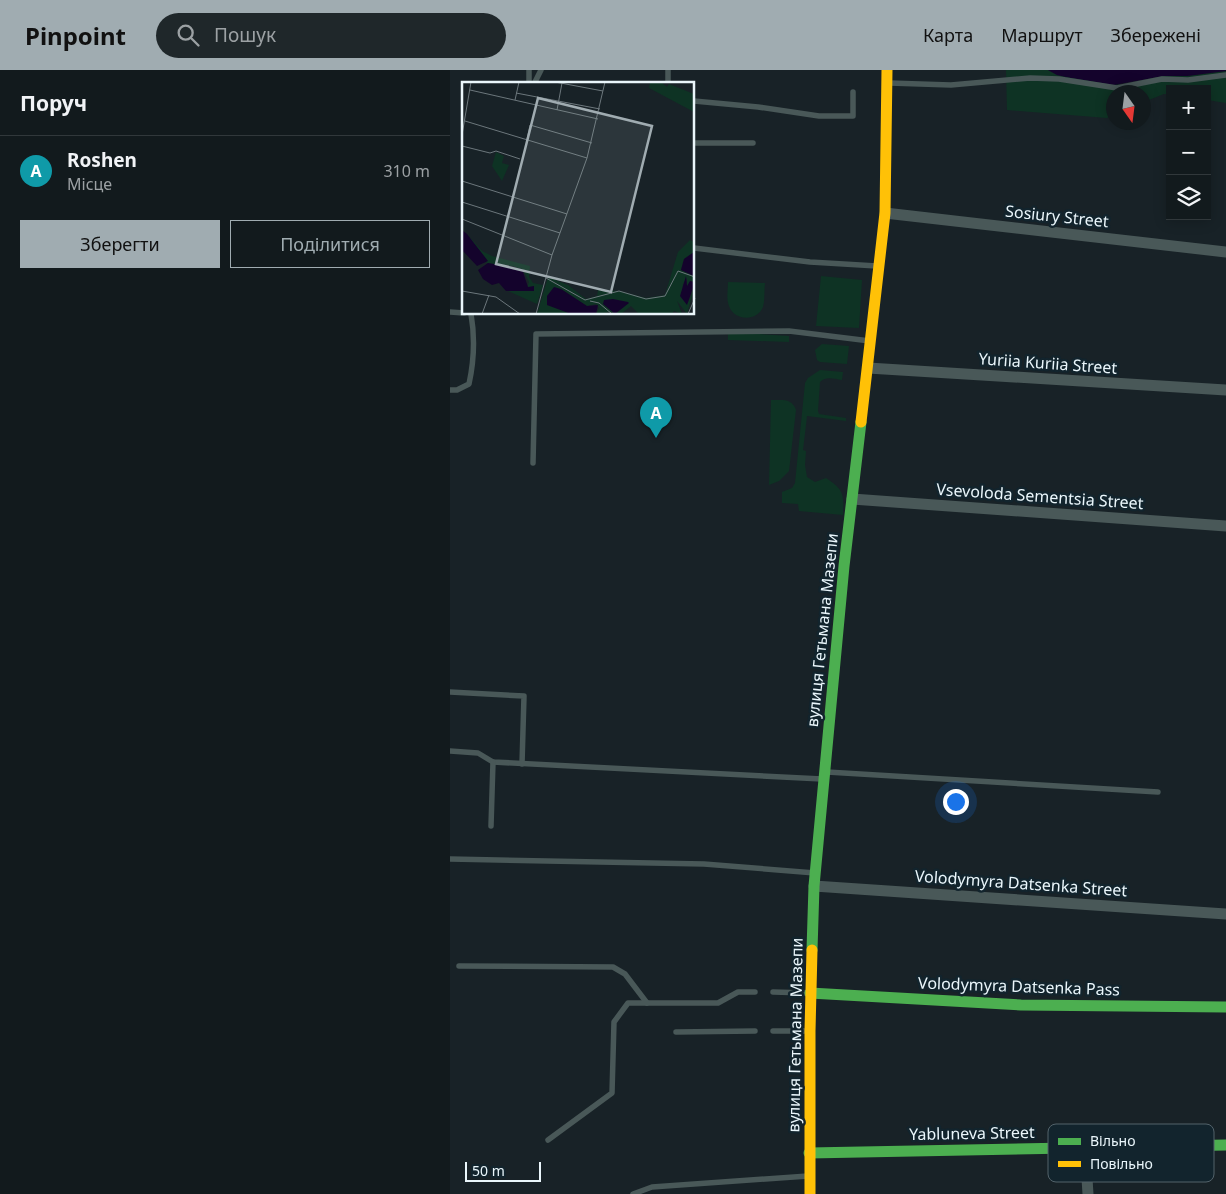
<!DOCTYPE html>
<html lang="uk">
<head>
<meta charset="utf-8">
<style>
	:root { --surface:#121a1d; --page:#1f272a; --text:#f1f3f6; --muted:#9ca1a4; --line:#31383b; --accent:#a0acb1 }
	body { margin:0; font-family:"Noto Sans",sans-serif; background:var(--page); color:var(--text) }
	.controls { position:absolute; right:15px; top:15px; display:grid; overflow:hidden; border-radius:0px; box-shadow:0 2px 12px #0003 }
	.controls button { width:45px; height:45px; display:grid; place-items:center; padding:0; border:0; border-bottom:1px solid var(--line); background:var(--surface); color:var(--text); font:25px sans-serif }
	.compass { position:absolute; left:656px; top:15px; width:45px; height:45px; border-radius:50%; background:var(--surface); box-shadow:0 2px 12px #0003; rotate:166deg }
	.scale { position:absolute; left:15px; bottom:12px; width:76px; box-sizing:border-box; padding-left:5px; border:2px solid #eaf6fb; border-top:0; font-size:14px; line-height:18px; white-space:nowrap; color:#eaf6fb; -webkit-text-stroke:4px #12242d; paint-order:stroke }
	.you { position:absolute; left:505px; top:731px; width:18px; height:18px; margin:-12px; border:4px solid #fff; border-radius:50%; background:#1a73e8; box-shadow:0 0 0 8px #1a73e833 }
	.badge { display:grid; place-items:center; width:32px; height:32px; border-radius:50%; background:var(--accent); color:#fff; font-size:16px; font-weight:700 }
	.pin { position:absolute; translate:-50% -41px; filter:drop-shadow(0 1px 2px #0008) }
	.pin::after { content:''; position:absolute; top:26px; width:18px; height:15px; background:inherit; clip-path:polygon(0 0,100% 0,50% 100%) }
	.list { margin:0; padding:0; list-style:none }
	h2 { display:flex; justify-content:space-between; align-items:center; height:65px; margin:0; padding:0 20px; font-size:21px }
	h2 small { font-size:16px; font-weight:400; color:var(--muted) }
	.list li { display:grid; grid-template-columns:32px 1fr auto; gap:15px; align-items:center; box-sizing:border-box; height:70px; padding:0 20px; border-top:1px solid var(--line) }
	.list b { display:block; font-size:19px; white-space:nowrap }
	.list p { margin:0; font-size:16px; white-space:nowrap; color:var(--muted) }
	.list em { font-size:16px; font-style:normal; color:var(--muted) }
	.actions { display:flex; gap:10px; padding:15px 20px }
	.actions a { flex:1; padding:11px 0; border:1px solid var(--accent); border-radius:0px; text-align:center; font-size:18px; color:var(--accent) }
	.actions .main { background:var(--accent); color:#111 }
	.icon { flex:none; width:28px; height:28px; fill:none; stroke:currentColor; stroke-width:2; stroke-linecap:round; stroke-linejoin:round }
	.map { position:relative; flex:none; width:776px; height:1124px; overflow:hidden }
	header { display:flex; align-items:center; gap:30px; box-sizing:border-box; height:70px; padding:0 25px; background:var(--accent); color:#111 }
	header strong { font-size:24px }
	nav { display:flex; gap:28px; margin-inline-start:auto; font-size:18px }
	.search { width:350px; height:45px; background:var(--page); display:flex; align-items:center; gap:12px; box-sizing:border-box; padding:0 18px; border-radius:28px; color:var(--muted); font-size:19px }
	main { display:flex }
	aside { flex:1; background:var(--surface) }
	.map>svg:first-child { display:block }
</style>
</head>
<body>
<header>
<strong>Pinpoint</strong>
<div class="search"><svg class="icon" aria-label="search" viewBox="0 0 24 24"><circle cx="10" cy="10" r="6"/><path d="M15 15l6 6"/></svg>Пошук</div>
<nav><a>Карта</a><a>Маршрут</a><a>Збережені</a></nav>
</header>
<main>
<aside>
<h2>Поруч<small></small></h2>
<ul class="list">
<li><span class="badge" style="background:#0f9aa8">A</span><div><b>Roshen</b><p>Місце</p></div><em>310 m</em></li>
</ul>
<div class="actions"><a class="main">Зберегти</a><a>Поділитися</a></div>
</aside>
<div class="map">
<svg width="776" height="1124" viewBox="0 0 776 1124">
	<rect width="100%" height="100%" fill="#182227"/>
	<g fill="#0e3324">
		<path d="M556,0H598L607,5L672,15L713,6H737L776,1V33L757,30V19H720V24H714L694,32V22H664L663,45L657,48L557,40Z"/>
		<path d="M371,206L412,210L409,258L366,256Z"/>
		<path d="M278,212L315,213C314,221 315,230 313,237C307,252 284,251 279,236C276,228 278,220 278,212Z"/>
		<path d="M278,262L339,266V272L278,270Z"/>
		<path d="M372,274L399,276L397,294L370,292L367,290L365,280Z"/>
		<path d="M370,300L393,302L392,310C384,309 376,306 370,312L368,341L369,344L396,348V351L357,346L353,380L356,381L355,395L357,407L365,412L376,408C394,420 394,424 393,445L349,441L348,434L332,433V422L342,418L345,413L355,313L358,308Z"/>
		<path d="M321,330C333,330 342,328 346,340L339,401L329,411L319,415Z"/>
	</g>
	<path fill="#14032c" d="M598,0H776V1L737,6H713L664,15L616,7L607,5Z"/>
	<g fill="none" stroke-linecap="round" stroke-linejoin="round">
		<g stroke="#495858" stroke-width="5.5">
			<path d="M439,13L501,15L580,8L609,9L667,18L712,9L738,10L776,5"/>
			<path d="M79,14V0"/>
			<path d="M84,14L91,0"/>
			<path d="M218,14V0"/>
			<path d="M244,31L308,37L369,46H403V22"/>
			<path d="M244,73H303"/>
			<path d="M244,178L360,192L427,196"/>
			<path d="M0,242L14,243"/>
			<path d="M0,320H7L19,314C24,291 25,267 21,244"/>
			<path d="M83,393L86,264L339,261L420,271"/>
			<path d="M0,622L74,626L72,694"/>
			<path d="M0,681L28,683L43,692L372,709"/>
			<path d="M377,702L708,722"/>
			<path d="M41,756L43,692"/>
			<path d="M0,789L254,794L365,803"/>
			<path d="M9,896L163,897L175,904L197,933"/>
			<path d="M323,922L358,923"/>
			<path d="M323,961H357"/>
			<path d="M226,962L305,961"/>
			<path d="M98,1070L162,1023L164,952L178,933H268L288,922H305"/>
			<path d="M183,1124L202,1117L358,1106"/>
		</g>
		<g stroke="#495858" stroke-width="11">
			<path d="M435,143L776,182"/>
			<path d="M418,298L776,320"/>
			<path d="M402,429L776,456"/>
			<path d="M364,816L776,844"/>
			<path d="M635,1077L638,1124"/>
		</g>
		<g stroke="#4caf50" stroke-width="11">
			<path d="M362,880L364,816L394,496L411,352"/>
			<path d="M360,923L571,935L776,937"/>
			<path d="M359,1083L776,1075"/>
		</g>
		<g stroke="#ffc107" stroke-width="11">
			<path d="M411,352L435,143L437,0"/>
			<path d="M360,1124V961L362,880"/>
		</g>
	</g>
	<g text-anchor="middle" stroke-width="5" stroke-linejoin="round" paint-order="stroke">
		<g font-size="16" fill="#eaf6fb" stroke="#12242d">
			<text transform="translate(607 146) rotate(6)" y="6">Sosiury Street</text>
			<text transform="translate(598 293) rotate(4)" y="6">Yuriia Kuriia Street</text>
			<text transform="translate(590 426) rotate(4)" y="6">Vsevoloda Sementsia Street</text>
			<text transform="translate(372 560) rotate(-84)" y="6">вулиця Гетьмана Мазепи</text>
			<text transform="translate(571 813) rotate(4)" y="6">Volodymyra Datsenka Street</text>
			<text transform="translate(569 916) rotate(2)" y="6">Volodymyra Datsenka Pass</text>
			<text transform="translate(345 965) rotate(-89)" y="6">вулиця Гетьмана Мазепи</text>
			<text transform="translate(522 1063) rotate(-1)" y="6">Yabluneva Street</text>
		</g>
	</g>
	<g transform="translate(12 12)">
		<rect width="232" height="232" fill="#182227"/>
		<path d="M188,0H199L205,5L207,2L232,12V30L187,6ZM34,70L42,74L40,81L47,83L40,99L30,84ZM5,152L20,169L30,174L68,184L67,195L71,201L81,203L75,222L46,209L65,206L67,200L61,188L51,184L25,181ZM228,158L232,160V170L222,177L219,188L232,194V200L225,205V196L221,202L220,211L226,220L232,207L225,232L215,219L220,232L212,229L210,232H177L169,224L159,232L148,230L134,232L137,226L134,222L125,224L99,207L88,223L111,232H75L86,195L106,203L124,217L135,214L136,208L158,209L184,216L203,213L216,170Z" fill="#0e3324"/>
		<path d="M0,148L5,152L26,179L15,184L0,168ZM232,170V194L219,188L222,177ZM26,181L60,187L66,205L72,204V209H44L37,201L30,203L21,197L16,188ZM224,194L225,204L228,199L233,200L225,223L218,214ZM92,205L99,207L125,224L136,223L134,232H109L85,223V214ZM151,217L166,220L167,221L153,232L141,222L142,218Z" fill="#14032c"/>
		<path fill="none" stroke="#6c777c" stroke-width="1" d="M93,0L141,9M8,8L136,37M54,11L138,27M53,18L57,0M95,28L100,1M3,39L125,76M0,53L9,0M65,57L68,43L130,61M0,64L28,71L34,69L58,77M0,99L105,132M0,120L98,151M0,137L90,173M84,196L123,218L157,209L184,217L203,214L216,189L233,195M0,209L34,215L58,232M128,219L137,221L150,232M20,232L27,213M74,232L90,173L125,76L143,0M226,232L233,216"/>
		<path fill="#a0acb1" fill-opacity="0.15" stroke="#a0acb1" stroke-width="2.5" d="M76,16L190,44L149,210L34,182Z"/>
		<rect width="232" height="232" fill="none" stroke="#eaf6fb" stroke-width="2.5"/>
	</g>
	<rect x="598" y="1054" width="166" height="58" rx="8" fill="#12242d" stroke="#53636b" stroke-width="1"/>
	<rect x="608" y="1068" width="23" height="7" fill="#4caf50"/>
	<rect x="608" y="1091" width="23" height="6" fill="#ffc107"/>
	<g font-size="14" fill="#eaf6fb">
		<text x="640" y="1076">Вільно</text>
		<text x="640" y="1099">Повільно</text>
	</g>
</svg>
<div class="controls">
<button>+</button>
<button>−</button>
<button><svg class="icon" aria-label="layers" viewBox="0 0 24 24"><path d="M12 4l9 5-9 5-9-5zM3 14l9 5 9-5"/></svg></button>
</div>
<svg class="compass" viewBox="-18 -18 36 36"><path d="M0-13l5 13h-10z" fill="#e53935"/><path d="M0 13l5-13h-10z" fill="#9ca1a4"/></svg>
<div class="scale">50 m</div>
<div class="you"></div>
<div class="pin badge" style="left:206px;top:368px;background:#0f9aa8">A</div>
</div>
</main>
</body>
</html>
